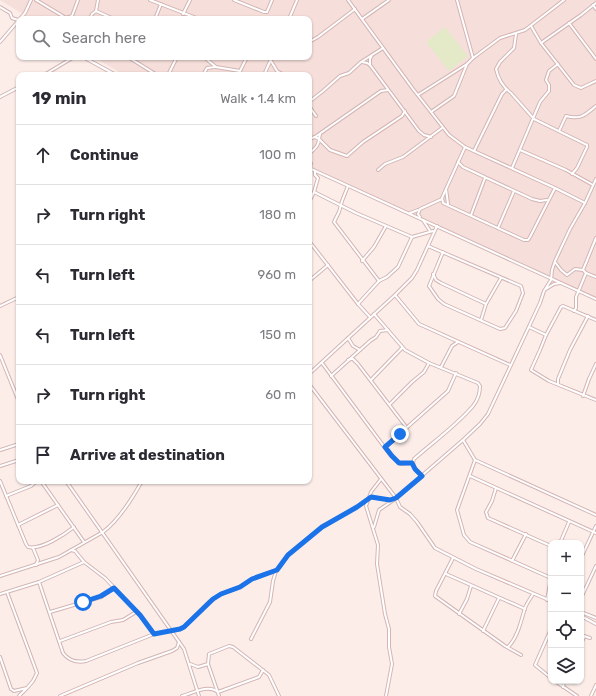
<!DOCTYPE html>
<html lang="en">
<head>
<meta charset="utf-8">
<style>
	:root { --surface:#fff; --page:#f2f2f3; --text:#2b2b33; --muted:#7c7c81; --line:#e1e1e2 }
	body { margin:0; font-family:Rubik,sans-serif; background:var(--page); color:var(--text) }
	.controls { position:absolute; right:12px; bottom:12px; display:grid; overflow:hidden; border-radius:8px; box-shadow:0 1px 3px #0004 }
	.controls button { width:36px; height:36px; display:grid; place-items:center; padding:0; border:0; border-bottom:1px solid var(--line); background:var(--surface); color:var(--text); font:20px sans-serif }
	.stop { position:absolute; width:12px; height:12px; margin:-9px; border:3px solid #1a73e8; border-radius:50%; background:#fff }
	.stop.end { background:#1a73e8; border-color:#fff; box-shadow:0 1px 4px #0008 }
	.list { margin:0; padding:0; list-style:none }
	h2 { display:flex; justify-content:space-between; align-items:center; height:52px; margin:0; padding:0 16px; font-size:17px }
	h2 small { font-size:13px; font-weight:400; color:var(--muted) }
	.list li { display:grid; grid-template-columns:26px 1fr auto; gap:12px; align-items:center; box-sizing:border-box; height:60px; padding:0 16px; border-top:1px solid var(--line) }
	.list b { display:block; font-size:15px; white-space:nowrap }
	.list em { font-size:13px; font-style:normal; color:var(--muted) }
	.icon { flex:none; width:22px; height:22px; fill:none; stroke:currentColor; stroke-width:2; stroke-linecap:round; stroke-linejoin:round }
	.map { position:relative; flex:none; width:596px; height:696px; overflow:hidden }
	.search { position:absolute; background:var(--surface); box-shadow:0 1px 3px #0004; left:16px; top:16px; width:296px; height:44px; display:flex; align-items:center; gap:10px; box-sizing:border-box; padding:0 14px; border-radius:8px; color:var(--muted); font-size:15px }
	.panel { position:absolute; background:var(--surface); box-shadow:0 1px 3px #0004; left:16px; top:72px; width:296px; height:412px; border-radius:8px }
	.map>svg:first-child { display:block }
</style>
</head>
<body>
<div class="map">
<svg width="596" height="696" viewBox="0 0 596 696">
	<rect width="100%" height="100%" fill="#fcede9"/>
	<path fill="#f6deda" d="M0,0H596V300L309,168V75H124L94,57H309V19H31Z"/>
	<path fill="#e4eac7" d="M445,27L468,56L449,71L426,42Z"/>
	<g fill="none" stroke-linecap="round" stroke-linejoin="round">
		<g stroke="#d3b5b4" stroke-width="4">
			<g id="street">
				<path d="M36,0L66,18L72,16L78,0"/>
				<path d="M98,0L96,11L114,19"/>
				<path d="M150,0L199,19"/>
				<path d="M234,0L264,12H267L272,0"/>
				<path d="M348,0L413,89L449,135L465,147L555,188L585,203"/>
				<path d="M457,0L473,58"/>
				<path d="M593,5L596,9"/>
				<path d="M0,7L10,13L12,18L18,20"/>
				<path d="M183,14L190,0"/>
				<path d="M90,19L92,14L96,11"/>
				<path d="M155,19L161,4"/>
				<path d="M289,19L297,0"/>
				<path d="M362,19L389,0"/>
				<path d="M569,23L596,59"/>
				<path d="M531,26L541,43L574,85L581,88L596,81"/>
				<path d="M516,34L514,48L500,62L496,69C498,78 503,87 511,93L534,119L587,145V147L577,168L572,174"/>
				<path d="M0,42L25,13L31,0"/>
				<path d="M309,42L318,37L355,9"/>
				<path d="M541,43L581,15L596,3"/>
				<path d="M372,55L370,59V65L419,131L424,135L431,137"/>
				<path d="M83,57L116,75"/>
				<path d="M128,57L157,75"/>
				<path d="M204,57L216,67L240,71"/>
				<path d="M271,61L277,71L284,75"/>
				<path d="M362,62L367,63L370,65"/>
				<path d="M44,75L74,57"/>
				<path d="M168,75L177,57"/>
				<path d="M203,75L207,68L215,67"/>
				<path d="M238,75L247,57"/>
				<path d="M264,75L272,57"/>
				<path d="M418,95L467,64L473,58L500,38L525,30L564,0"/>
				<path d="M0,97L19,87"/>
				<path d="M309,102L323,91L340,76L349,73L361,62L383,48"/>
				<path d="M309,106L316,116"/>
				<path d="M431,112L454,96L467,64"/>
				<path d="M559,131L566,116C581,120 585,115 596,106"/>
				<path d="M320,134L319,139L330,150L347,156L363,142L402,116L405,111"/>
				<path d="M309,136L312,138L315,137L381,91L388,90"/>
				<path d="M465,147L442,198L443,203L524,240H528L530,237L555,188"/>
				<path d="M520,150L566,170L593,185"/>
				<path d="M474,151L502,94L506,90"/>
				<path d="M309,154C314,149 319,146 319,139L315,137"/>
				<path d="M309,162L311,163L310,167"/>
				<path d="M458,162L463,167L532,199L540,201L547,200"/>
				<path d="M309,168L596,299"/>
				<path d="M512,168L540,102L549,91V85L546,80L549,71L558,64"/>
				<path d="M378,170L385,164L403,157L442,128"/>
				<path d="M348,186L342,201L339,212L334,222L379,281"/>
				<path d="M446,189L448,204"/>
				<path d="M314,192L318,178L315,175V171"/>
				<path d="M309,202L314,192L356,213L412,237L433,231"/>
				<path d="M410,213L418,210"/>
				<path d="M471,215L485,178"/>
				<path d="M420,217L418,214L420,209L442,199"/>
				<path d="M423,220L430,231"/>
				<path d="M498,228L514,191"/>
				<path d="M309,241L358,304L370,317"/>
				<path d="M428,246L521,286L523,293L516,311L505,328L500,329L444,304L438,299L429,286L443,252"/>
				<path d="M362,261L374,247L386,226"/>
				<path d="M555,262L561,270L567,275L575,269L583,270"/>
				<path d="M586,273L583,270L596,238"/>
				<path d="M433,274L436,280L441,283L486,304"/>
				<path d="M309,281L328,265"/>
				<path d="M546,289L554,284L560,283"/>
				<path d="M395,295L419,324L510,365"/>
				<path d="M358,304L379,281L387,277L398,267L412,237"/>
				<path d="M0,306L19,297"/>
				<path d="M574,311L576,308V297L586,273L596,277"/>
				<path d="M374,314L405,350L429,363L478,383L480,386C480,393 477,401 473,406C456,426 433,442 414,459L413,463"/>
				<path d="M481,320L486,304L501,278"/>
				<path d="M596,320L563,306L561,307L546,335L540,350L531,370L549,381L596,400"/>
				<path d="M529,327L546,335"/>
				<path d="M348,338L353,346L360,350"/>
				<path d="M0,355L19,402"/>
				<path d="M348,360L351,359H353L358,364L407,428"/>
				<path d="M322,363L391,456L401,464L413,463"/>
				<path d="M441,367L452,346L458,342"/>
				<path d="M309,374L395,295L412,278L417,270L437,226"/>
				<path d="M331,376L370,341L376,337L380,331L388,330"/>
				<path d="M371,380L402,348"/>
				<path d="M309,384L396,498"/>
				<path d="M558,384V379L570,350L588,316"/>
				<path d="M583,396L589,379L596,364"/>
				<path d="M390,404L412,382L424,372L429,363"/>
				<path d="M463,440L475,460L596,515"/>
				<path d="M385,447L448,391L456,373"/>
				<path d="M0,450L19,444"/>
				<path d="M475,460L457,510L464,535L470,542L551,578"/>
				<path d="M413,463L415,469L422,476"/>
				<path d="M0,466L19,460"/>
				<path d="M470,476L596,533"/>
				<path d="M381,479L371,492L366,506L378,545L377,564L385,614L389,629V647L392,664L386,696"/>
				<path d="M0,481L26,544L28,547C41,550 64,535 74,527"/>
				<path d="M41,481L84,542"/>
				<path d="M66,481L184,649L199,696"/>
				<path d="M496,488L492,501L486,512L488,518L551,546"/>
				<path d="M6,496L31,486L37,481"/>
				<path d="M18,525L58,505"/>
				<path d="M374,527L379,510L395,499"/>
				<path d="M560,543L569,522"/>
				<path d="M33,548L38,560L36,565"/>
				<path d="M71,550L75,551L84,562L105,578L140,615L154,634"/>
				<path d="M453,558L436,591L435,596L505,646L521,655"/>
				<path d="M581,558L596,526"/>
				<path d="M512,561L526,534"/>
				<path d="M446,574L525,609"/>
				<path d="M0,576L59,557L103,532C119,520 132,499 142,481"/>
				<path d="M39,582L63,653C69,661 76,663 86,661L154,634L176,630L184,627L209,602L221,594L240,587L252,579L277,570L288,555L322,527L357,507L368,499L371,497L390,500L396,498"/>
				<path d="M0,594L39,582L84,562"/>
				<path d="M581,598L596,566"/>
				<path d="M547,600L551,578"/>
				<path d="M551,601L476,569L435,548L417,522L410,514L400,507L396,498L463,440L480,424L488,414L540,303L544,291L551,280L552,270L555,261L570,229L585,203L596,179"/>
				<path d="M50,612L101,597L114,588"/>
				<path d="M581,612L596,618"/>
				<path d="M459,614L467,599L471,586"/>
				<path d="M581,616L596,624"/>
				<path d="M551,629L535,665L551,678"/>
				<path d="M483,631L499,598"/>
				<path d="M581,635L590,638"/>
				<path d="M251,639L270,602L273,581L276,571"/>
				<path d="M60,641L111,622L123,620L136,612"/>
				<path d="M581,644L584,637"/>
				<path d="M508,647C518,637 521,621 525,608C527,603 530,599 533,594"/>
				<path d="M0,657L11,689L14,691L27,688L33,681L37,673L7,592"/>
				<path d="M190,664L198,667L208,664"/>
				<path d="M555,681L577,696"/>
				<path d="M563,687L564,681"/>
				<path d="M19,696L26,689"/>
				<path d="M60,696L138,663L172,651L177,648L179,642"/>
				<path d="M182,696C193,693 208,684 218,692L259,677L263,670"/>
				<path d="M219,696L208,664L209,654L229,646L233,647L269,675L279,696"/>
				<path d="M591,696L596,685"/>
			</g>
		</g>
		<use href="#street" stroke="#fff" stroke-width="2"/>
	</g>
	<g fill="none" stroke-linecap="round" stroke-linejoin="round">
		<path stroke="#1a73e8" stroke-width="5" d="M83,602L101,596L114,588L140,615L154,634L180,629L184,627L213,599L221,594L240,587L252,579L277,570L288,555L322,527L357,507L371,497L390,500L396,498L422,476L415,469L412,463H399L392,456L385,447L400,434"/>
	</g>
</svg>
<div class="controls">
<button>+</button>
<button>−</button>
<button><svg class="icon" aria-label="locate" viewBox="0 0 24 24"><circle cx="12" cy="12" r="6"/><path d="M12 2v4M12 18v4M2 12h4M18 12h4"/></svg></button>
<button><svg class="icon" aria-label="layers" viewBox="0 0 24 24"><path d="M12 4l9 5-9 5-9-5zM3 14l9 5 9-5"/></svg></button>
</div>
<div class="stop" style="left:83px;top:602px"></div>
<div class="stop end" style="left:400px;top:434px"></div>
<div class="search"><svg class="icon" aria-label="search" viewBox="0 0 24 24"><circle cx="10" cy="10" r="6"/><path d="M15 15l6 6"/></svg>Search here</div>
<section class="panel">
<h2>19 min<small>Walk · 1.4 km</small></h2>
<ul class="list">
<li><svg class="icon" aria-label="ahead" viewBox="0 0 24 24"><path d="M12 20V5M6 11l6-6 6 6"/></svg><div><b>Continue</b></div><em>100 m</em></li>
<li><svg class="icon" aria-label="right" viewBox="0 0 24 24"><path d="M7 20v-9h11M14 6l5 5-5 5"/></svg><div><b>Turn right</b></div><em>180 m</em></li>
<li><svg class="icon" aria-label="left" viewBox="0 0 24 24"><path d="M17 20v-9H6M10 6l-5 5 5 5"/></svg><div><b>Turn left</b></div><em>960 m</em></li>
<li><svg class="icon" aria-label="left" viewBox="0 0 24 24"><path d="M17 20v-9H6M10 6l-5 5 5 5"/></svg><div><b>Turn left</b></div><em>150 m</em></li>
<li><svg class="icon" aria-label="right" viewBox="0 0 24 24"><path d="M7 20v-9h11M14 6l5 5-5 5"/></svg><div><b>Turn right</b></div><em>60 m</em></li>
<li><svg class="icon" aria-label="arrive" viewBox="0 0 24 24"><path d="M6 21V4h12l-3 4 3 4H6"/></svg><div><b>Arrive at destination</b></div></li>
</ul>
</section>
</div>
</body>
</html>
